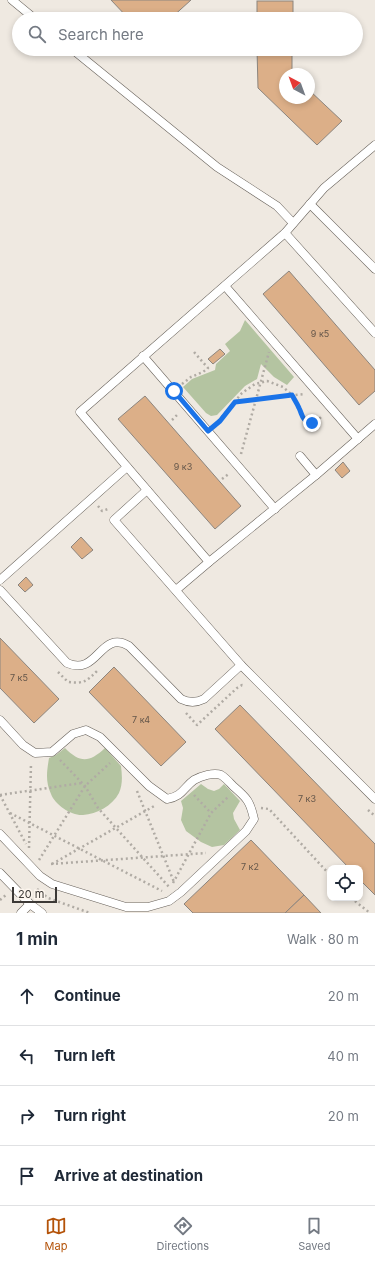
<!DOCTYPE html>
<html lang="en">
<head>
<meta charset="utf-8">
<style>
	:root { --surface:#fff; --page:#f2f2f3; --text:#1f2937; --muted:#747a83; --line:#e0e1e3; --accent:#b45309 }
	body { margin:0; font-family:Inter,sans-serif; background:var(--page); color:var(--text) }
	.controls { position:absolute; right:12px; bottom:12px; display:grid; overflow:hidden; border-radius:8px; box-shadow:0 2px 6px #0003 }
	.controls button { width:36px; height:36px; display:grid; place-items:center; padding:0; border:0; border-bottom:1px solid var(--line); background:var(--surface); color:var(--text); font:20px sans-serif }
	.compass { position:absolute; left:279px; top:68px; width:36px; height:36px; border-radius:50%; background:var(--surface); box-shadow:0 2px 6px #0003; rotate:319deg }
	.scale { position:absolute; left:12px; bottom:10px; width:45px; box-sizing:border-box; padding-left:4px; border:2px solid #3c3936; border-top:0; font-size:11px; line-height:14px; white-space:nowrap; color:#3c3936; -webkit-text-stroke:3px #fdf6ee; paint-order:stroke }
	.stop { position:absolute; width:12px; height:12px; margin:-9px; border:3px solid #1a73e8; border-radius:50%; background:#fff }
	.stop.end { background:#1a73e8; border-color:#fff; box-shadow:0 1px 4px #0008 }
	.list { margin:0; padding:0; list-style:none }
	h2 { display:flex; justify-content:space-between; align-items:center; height:52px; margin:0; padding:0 16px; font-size:17px }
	h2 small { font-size:13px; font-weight:400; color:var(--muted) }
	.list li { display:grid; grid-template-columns:26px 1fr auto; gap:12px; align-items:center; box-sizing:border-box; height:60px; padding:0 16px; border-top:1px solid var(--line) }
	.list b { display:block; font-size:15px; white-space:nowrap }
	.list em { font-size:13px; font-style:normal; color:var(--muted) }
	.icon { flex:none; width:22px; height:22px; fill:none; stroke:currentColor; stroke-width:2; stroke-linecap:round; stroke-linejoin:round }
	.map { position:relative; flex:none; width:375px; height:913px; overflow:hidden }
	.search { position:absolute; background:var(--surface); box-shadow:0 2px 6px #0003; left:12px; right:12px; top:12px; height:44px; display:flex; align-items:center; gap:10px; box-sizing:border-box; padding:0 14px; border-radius:22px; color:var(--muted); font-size:15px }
	.sheet { height:292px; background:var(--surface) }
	nav { display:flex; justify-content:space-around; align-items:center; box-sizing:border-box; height:56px; border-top:1px solid var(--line); background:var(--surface); font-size:11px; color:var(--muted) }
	nav a { display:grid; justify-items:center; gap:2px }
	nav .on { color:var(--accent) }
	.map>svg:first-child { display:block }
</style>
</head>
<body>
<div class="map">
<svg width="375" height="913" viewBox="0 0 375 913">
	<rect width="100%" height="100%" fill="#efe9e1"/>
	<g fill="#b4c4a1">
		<path d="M245,320L294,377L287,385L274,377L261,364L257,379L245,386L217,415L211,416L206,413L183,387L192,379L215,370L216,364L230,351L225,344L240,331Z"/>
		<path d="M65,748C80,763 89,763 105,748L121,766C122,775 123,784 119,793C112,806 97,814 83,815C72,816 55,805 51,794C45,781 47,771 49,758L56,755Z"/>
		<path d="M201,784L208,789L214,791L219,789L224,784L240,801L233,813L234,819L240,830L224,845L212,847L201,842L186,831L181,820L183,808L181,801Z"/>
	</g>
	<g fill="#dcaf88" stroke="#8c857e">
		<path d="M111,0H191L170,19H129Z"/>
		<rect x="257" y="1" width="36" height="18"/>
		<path d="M257,49H292V73L293,74H285V98H309V90L342,121L317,145L258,88Z"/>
		<path d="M289,271L375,370V391L359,405L263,294Z"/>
		<path d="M220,349L225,354L213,364L208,359Z"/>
		<path d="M145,396L241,506L215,529L118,419Z"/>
		<path d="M343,462L350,471L342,478L335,470Z"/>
		<path d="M81,537L93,550L82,559L71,547Z"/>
		<path d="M26,577L33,585L25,592L18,585Z"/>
		<path d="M0,638L59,699L34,723L0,688Z"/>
		<path d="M114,667L186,742L161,766L89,692Z"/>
		<path d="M240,705L375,844V895L360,880V868H349L215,729Z"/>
		<path d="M251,840L304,895L285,913H193L184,904Z"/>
		<path d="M304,895L321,913H285Z"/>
	</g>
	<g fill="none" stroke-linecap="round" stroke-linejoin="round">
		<g stroke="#68625b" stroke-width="9">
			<g id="lane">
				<path d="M12,0L35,19"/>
				<path d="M72,49L217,167L277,206L293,223"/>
				<path d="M375,145L324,188L285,233L80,412L209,562L316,475L375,424"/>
				<path d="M310,204L375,269"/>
				<path d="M285,233L375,333"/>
				<path d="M225,286L358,439"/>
				<path d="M143,356L275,509"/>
				<path d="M300,456L316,475"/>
				<path d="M147,490L114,520L241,665L375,799"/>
				<path d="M0,580L127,467"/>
				<path d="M0,590L67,663C98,677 100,629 129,646L181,699C189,703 196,703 204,699L241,665"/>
				<path d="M176,590L209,562"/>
				<path d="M0,720L23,745L35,753L52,752L73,734L86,730L100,737L149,786L167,799C183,796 183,788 194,780C201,776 214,772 221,775C226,778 230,783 233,786C247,798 250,801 254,819L246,831L181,892L169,901L148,907H126L52,884L40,876L0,834"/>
				<path d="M0,873L30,904L42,913"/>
				<path d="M21,913L30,904"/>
			</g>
		</g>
		<g stroke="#b0aba4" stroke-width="2.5" stroke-dasharray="2 3" stroke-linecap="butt">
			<path d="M182,384L191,377L203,372L208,368L194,352"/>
			<path d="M236,402L304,394"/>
			<path d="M172,420L179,413"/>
			<path d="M215,425L242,393L255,384L267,381L283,387L292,395L300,409L302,418L306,421L311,423L316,422L323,415"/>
			<path d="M241,454L269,352"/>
			<path d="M222,479L230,473"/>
			<path d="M98,506L102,511L108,509"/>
			<path d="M58,672L68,682C84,684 87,681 98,670"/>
			<path d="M186,713L197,725L237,688L242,685L245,686"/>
			<path d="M60,760L85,786L98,808L170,888"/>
			<path d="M137,791L174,882"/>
			<path d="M0,795L82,783"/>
			<path d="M0,795L26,844"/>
			<path d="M194,795L211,813"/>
			<path d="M261,808L269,809L330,875"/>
			<path d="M368,810L375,816"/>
			<path d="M10,813L162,891"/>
			<path d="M29,848L31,763"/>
			<path d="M39,860L85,786L110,763"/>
			<path d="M51,864L206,853"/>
			<path d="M52,864L156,805"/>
			<path d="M173,883L211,813L228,797"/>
			<path d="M37,889L48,898L90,913"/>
			<path d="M351,898L370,913"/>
			<path d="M0,900L6,895"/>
		</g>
		<use href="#lane" stroke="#fff" stroke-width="8"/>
	</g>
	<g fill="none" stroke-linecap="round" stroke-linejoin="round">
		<path stroke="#1a73e8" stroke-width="5" d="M174,391L208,431L220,421L235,402L292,395C294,399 297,403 299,408C303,416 301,420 312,423"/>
	</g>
	<g text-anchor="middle" stroke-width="4" stroke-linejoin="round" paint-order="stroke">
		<g font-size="9" fill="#64564a">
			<text x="320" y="337">9 к5</text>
			<text x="183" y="470">9 к3</text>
			<text x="19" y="681">7 к5</text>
			<text x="141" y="723">7 к4</text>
			<text x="307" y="802">7 к3</text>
			<text x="250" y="870">7 к2</text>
		</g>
	</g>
</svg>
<div class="controls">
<button><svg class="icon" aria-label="locate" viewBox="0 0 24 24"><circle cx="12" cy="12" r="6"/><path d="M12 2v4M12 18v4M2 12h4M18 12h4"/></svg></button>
</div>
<svg class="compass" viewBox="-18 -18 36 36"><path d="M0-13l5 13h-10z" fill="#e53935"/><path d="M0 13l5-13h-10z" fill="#747a83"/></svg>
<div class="scale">20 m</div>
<div class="stop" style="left:174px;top:391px"></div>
<div class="stop end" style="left:312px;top:423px"></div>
<div class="search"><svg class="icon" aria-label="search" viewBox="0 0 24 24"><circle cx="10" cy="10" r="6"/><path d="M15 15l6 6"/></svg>Search here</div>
</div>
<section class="sheet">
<h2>1 min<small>Walk · 80 m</small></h2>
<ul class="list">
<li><svg class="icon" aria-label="ahead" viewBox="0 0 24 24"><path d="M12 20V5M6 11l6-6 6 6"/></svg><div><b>Continue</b></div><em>20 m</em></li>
<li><svg class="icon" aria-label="left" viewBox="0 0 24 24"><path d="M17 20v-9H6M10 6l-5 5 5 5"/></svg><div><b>Turn left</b></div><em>40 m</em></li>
<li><svg class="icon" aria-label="right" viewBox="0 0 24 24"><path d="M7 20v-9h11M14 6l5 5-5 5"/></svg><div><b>Turn right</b></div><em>20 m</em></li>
<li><svg class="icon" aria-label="arrive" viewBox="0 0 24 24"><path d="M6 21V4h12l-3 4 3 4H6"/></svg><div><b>Arrive at destination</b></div></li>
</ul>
</section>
<nav>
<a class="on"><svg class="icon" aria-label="map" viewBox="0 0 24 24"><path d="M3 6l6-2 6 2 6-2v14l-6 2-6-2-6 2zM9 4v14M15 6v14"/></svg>Map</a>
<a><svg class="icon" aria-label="directions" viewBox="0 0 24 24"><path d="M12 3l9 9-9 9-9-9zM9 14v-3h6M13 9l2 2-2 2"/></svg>Directions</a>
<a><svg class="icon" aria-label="saved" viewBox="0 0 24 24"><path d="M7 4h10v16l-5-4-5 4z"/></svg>Saved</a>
</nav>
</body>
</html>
